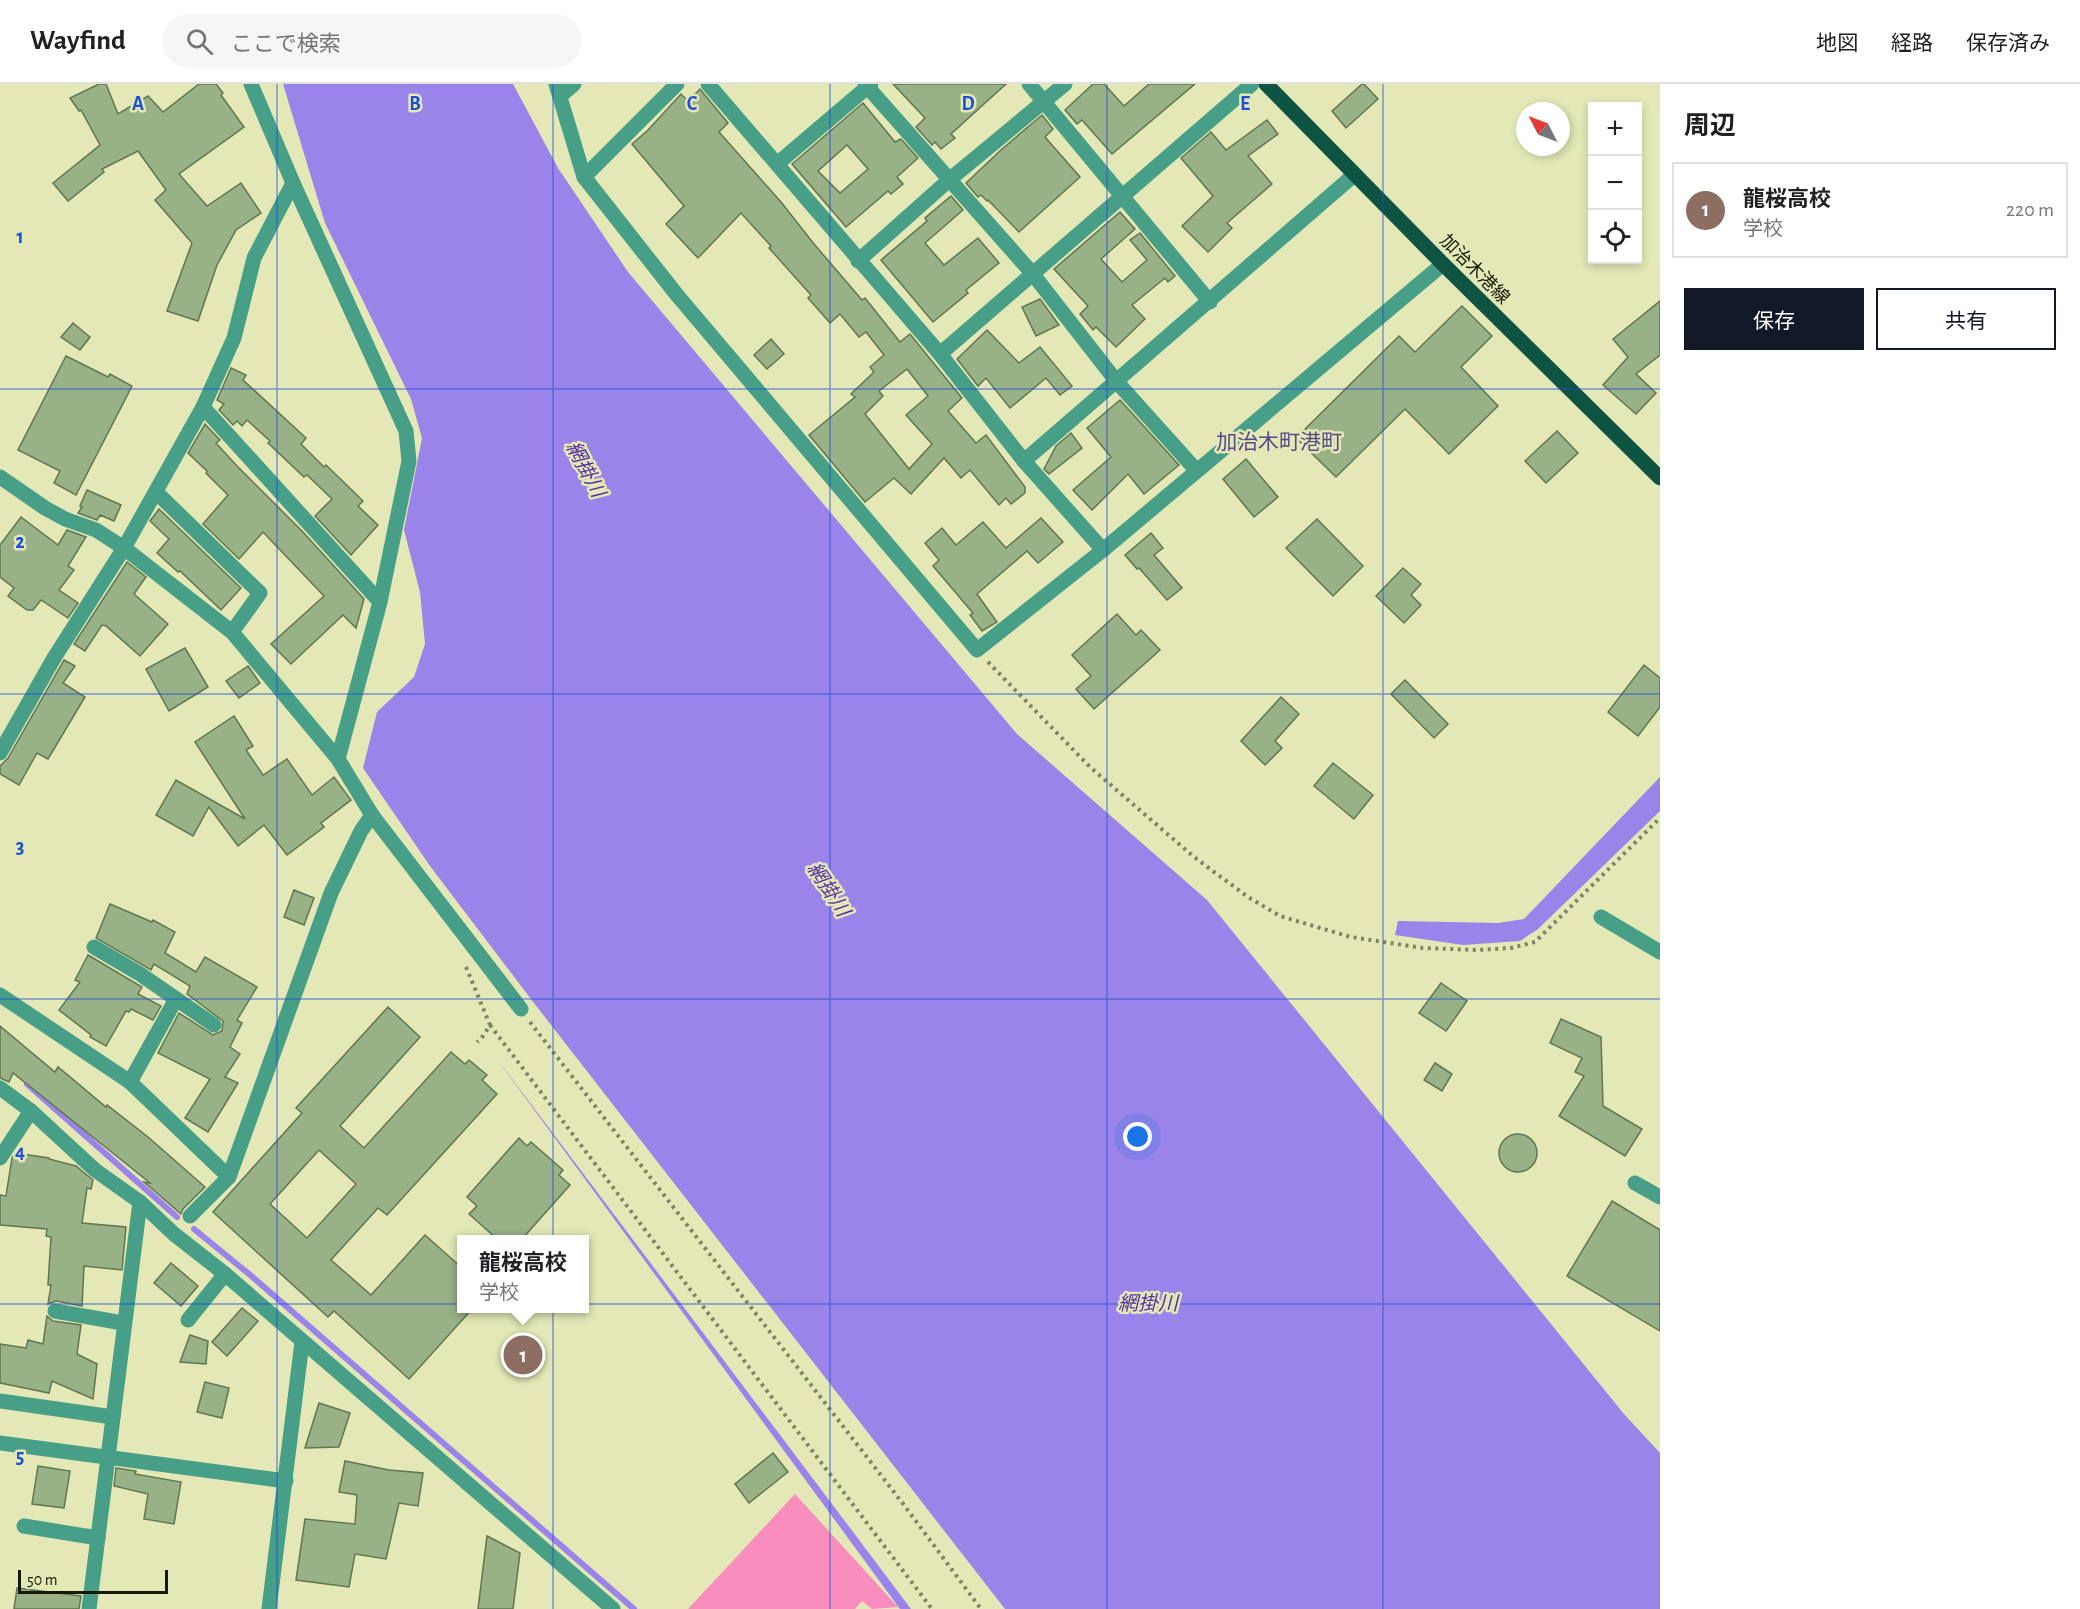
<!DOCTYPE html>
<html lang="ja">
<head>
<meta charset="utf-8">
<style>
	:root { --surface:#fff; --page:#f6f6f6; --text:#202124; --muted:#757577; --line:#e0e0e0; --accent:#111827 }
	body { margin:0; font-family:"Alegreya Sans","Noto Sans JP",sans-serif; background:var(--page); color:var(--text) }
	.controls { position:absolute; right:18px; top:18px; display:grid; overflow:hidden; border-radius:0px; box-shadow:0 3px 9px #0003 }
	.controls button { width:54px; height:54px; display:grid; place-items:center; padding:0; border:0; border-bottom:2px solid var(--line); background:var(--surface); color:var(--text); font:30px sans-serif }
	.compass { position:absolute; left:1516px; top:18px; width:54px; height:54px; border-radius:50%; background:var(--surface); box-shadow:0 3px 9px #0003; rotate:312deg }
	.scale { position:absolute; left:18px; bottom:15px; width:150px; box-sizing:border-box; padding-left:6px; border:3px solid #161806; border-top:0; font-size:16px; line-height:21px; white-space:nowrap; color:#161806; -webkit-text-stroke:4px #e3e8b6; paint-order:stroke }
	.you { position:absolute; left:1138px; top:1053px; width:21px; height:21px; margin:-15px; border:4px solid #fff; border-radius:50%; background:#1a73e8; box-shadow:0 0 0 9px #1a73e833 }
	.badge { display:grid; place-items:center; width:39px; height:39px; border-radius:50%; background:var(--accent); color:#fff; font-size:20px; font-weight:700 }
	.pin { position:absolute; translate:-50% -50%; border:3px solid #fff; box-shadow:0 2px 6px #0006 }
	.popup { position:absolute; left:457px; top:1151px; width:132px; height:78px; box-sizing:border-box; display:grid; place-content:center; border-radius:0px; background:var(--surface); filter:drop-shadow(0 2px 4px #0005); font-size:20px; white-space:nowrap; color:var(--muted) }
	.popup b { font-size:22px; color:var(--text) }
	.popup::after { content:''; position:absolute; left:50%; top:100%; margin-left:-12px; border:12px solid transparent; border-top-color:var(--surface) }
	.list { margin:0; padding:0; list-style:none }
	h2 { display:flex; justify-content:space-between; align-items:center; height:78px; margin:0; padding:0 24px; font-size:26px }
	h2 small { font-size:20px; font-weight:400; color:var(--muted) }
	.list li { display:grid; grid-template-columns:39px 1fr auto; gap:18px; align-items:center; box-sizing:border-box; height:96px; margin:0 12px 12px; padding:0 12px; border:2px solid var(--line); border-radius:0px }
	.list b { display:block; font-size:22px; white-space:nowrap }
	.list p { margin:0; font-size:20px; white-space:nowrap; color:var(--muted) }
	.list em { font-size:20px; font-style:normal; color:var(--muted) }
	.actions { display:flex; gap:12px; padding:18px 24px }
	.actions a { flex:1; padding:14px 0; border:2px solid var(--accent); border-radius:0px; text-align:center; font-size:21px; color:var(--accent) }
	.actions .main { background:var(--accent); color:#fff }
	.icon { flex:none; width:33px; height:33px; fill:none; stroke:currentColor; stroke-width:2; stroke-linecap:round; stroke-linejoin:round }
	.map { position:relative; flex:none; width:1660px; height:1525px; overflow:hidden }
	header { display:flex; align-items:center; gap:36px; box-sizing:border-box; height:84px; padding:0 30px; background:var(--surface); border-bottom:2px solid var(--line) }
	header strong { font-size:28px }
	nav { display:flex; gap:33px; margin-inline-start:auto; font-size:21px }
	.search { width:420px; height:54px; background:var(--page); display:flex; align-items:center; gap:15px; box-sizing:border-box; padding:0 21px; border-radius:33px; color:var(--muted); font-size:22px }
	main { display:flex }
	aside { flex:1; background:var(--surface) }
	.map>svg:first-child { display:block }
</style>
</head>
<body>
<header>
<strong>Wayfind</strong>
<div class="search"><svg class="icon" aria-label="search" viewBox="0 0 24 24"><circle cx="10" cy="10" r="6"/><path d="M15 15l6 6"/></svg>ここで検索</div>
<nav><a>地図</a><a>経路</a><a>保存済み</a></nav>
</header>
<main>
<div class="map">
<svg width="1660" height="1525" viewBox="0 0 1660 1525">
	<rect width="100%" height="100%" fill="#e3e8b6"/>
	<path fill="#f88dbe" d="M795,1410L898,1523L872,1525L862,1517L855,1525H688Z"/>
	<g fill="#9b84e9">
		<path d="M283,0H513L558,84L628,188L1017,650L1207,816L1624,1330L1660,1369V1525H1005L534,919L430,782L363,684L377,628L414,593L425,560L420,508L404,446L422,354L411,315L325,139Z"/>
		<path d="M1660,693V727L1538,845L1520,857L1463,861L1395,851L1398,837L1498,839L1524,835Z"/>
		<path d="M494,971L911,1525H900Z"/>
	</g>
	<g fill="none" stroke-linecap="round" stroke-linejoin="round">
		<g stroke="#9b84e9" stroke-width="6">
			<path d="M27,1000L177,1133"/>
			<path d="M194,1145L249,1190L634,1525"/>
		</g>
	</g>
	<g fill="#99b187" stroke="#60764f" stroke-width="1.5" fill-rule="evenodd">
		<path d="M99,0H106L118,30L148,12L163,28L199,0H216L223,9L221,11L244,43L179,90L207,122L241,99L261,129L236,146L217,181L198,237L167,227L192,159L155,116L166,106L138,67L102,85L104,88L68,117L53,99L100,61L81,26L79,27L70,14Z"/>
		<path d="M893,0H1006L951,50L955,54L941,65L935,58L932,61L916,43L925,34Z"/>
		<path d="M1093,0H1104L1124,22L1149,0H1195L1112,70L1082,36L1077,40L1065,26Z"/>
		<path d="M1362,0H1364L1378,15L1346,44L1332,27Z"/>
		<path d="M700,5L728,39L719,48L781,118L814,160L862,216L865,214L900,258L910,250L962,314L948,327L976,359L986,351L1025,403V409L1011,420L1006,414L999,421L970,386L961,394L944,374L911,410L894,394L865,418L809,351L855,313L851,310L874,288L870,283L884,271L866,248L859,253L840,230L830,239L808,214L811,211L769,164L771,162L741,129L698,174L666,140L684,122L632,60L648,46L681,10L688,17ZM907,285L928,312L906,331L932,360L909,385L865,330L883,312L879,307Z"/>
		<path d="M863,19L895,58L901,55L918,74L897,93L903,100L891,110L888,107L846,143L792,80ZM847,61L868,85L840,109L818,87Z"/>
		<path d="M1042,31L1053,45L1045,53L1080,93L1019,148L988,116L987,117L981,111L978,113L966,99L1002,65Z"/>
		<path d="M1267,36L1278,50L1248,72L1272,100L1227,139L1232,144L1208,168L1182,142L1213,112L1181,74L1211,48L1226,66Z"/>
		<path d="M951,112L963,126L925,159L944,181L978,154L999,179L966,206L968,209L933,238L881,176L927,137L925,134Z"/>
		<path d="M1120,128L1135,145L1101,175L1122,198L1147,176L1130,156L1140,149L1175,192L1168,198L1165,194L1132,221L1145,235L1116,263L1096,243L1093,246L1080,230L1088,222L1054,185Z"/>
		<path d="M1040,215L1059,241L1036,252L1022,223Z"/>
		<path d="M1660,217V271L1636,290L1656,309L1636,330L1603,301L1628,273L1613,255Z"/>
		<path d="M1462,222L1492,252L1461,283L1498,322L1449,370L1405,325L1336,393L1296,354L1399,252L1415,268Z"/>
		<path d="M73,239L90,253L80,266L61,253Z"/>
		<path d="M987,246L1019,279L1040,263L1072,302L1060,311L1046,294L1010,324L986,294L978,302L957,275Z"/>
		<path d="M771,255L784,270L767,285L754,271Z"/>
		<path d="M66,272L108,293L110,290L132,302L76,411L54,399L60,387L18,366Z"/>
		<path d="M231,284L246,291L243,296L306,354L301,360L324,383L326,381L363,417L358,422L378,441L351,471L315,432L332,415L307,391L304,393L268,359L270,357L247,336L242,342L237,337L233,341L219,326L224,320L217,316Z"/>
		<path d="M1120,316L1179,381L1144,410L1128,390L1092,426L1073,406L1111,373L1087,344Z"/>
		<path d="M205,340L220,356L216,359L237,382L302,447L364,515L356,544L343,531L291,580L271,560L324,512L263,448L239,475L203,440L228,411L206,389L207,387L188,369Z"/>
		<path d="M1557,347L1578,369L1546,399L1525,377Z"/>
		<path d="M1071,349L1082,364L1049,390L1044,385L1056,362Z"/>
		<path d="M1246,375L1278,413L1254,433L1223,395Z"/>
		<path d="M87,406L121,421L114,437L100,431L97,436L78,429L82,423L80,422Z"/>
		<path d="M159,425L241,504L221,526L180,487L178,488L157,469L169,455L150,437Z"/>
		<path d="M21,433L58,461L67,446L86,453L68,482L74,486L59,506L78,519L68,534L41,516L33,526H27L8,512L14,504L0,493V461Z"/>
		<path d="M1041,434L1063,458L1038,479L1027,467L977,510L997,538L982,547L970,531L973,529L933,482L939,476L925,459L942,444L956,461L983,438L1006,464Z"/>
		<path d="M1317,435L1363,482L1333,512L1286,464Z"/>
		<path d="M1151,449L1163,464L1154,471L1182,504L1167,516L1139,484L1137,485L1125,471Z"/>
		<path d="M127,478L146,493L134,510L168,540L140,572L106,542L102,541L85,567L74,560Z"/>
		<path d="M1403,484L1421,500L1411,511L1421,521L1404,539L1376,512Z"/>
		<path d="M1117,530L1136,551L1141,546L1160,566L1094,625L1076,605L1091,592L1072,571Z"/>
		<path d="M185,564L208,603L169,627L146,585Z"/>
		<path d="M64,576L75,582L63,599L85,613L48,675L37,669L19,701L0,690V682L8,674Z"/>
		<path d="M1644,581L1660,594V623L1638,652L1608,628Z"/>
		<path d="M248,582L260,599L239,614L226,597Z"/>
		<path d="M1405,596L1448,640L1434,654L1391,610Z"/>
		<path d="M1281,613L1299,630L1275,657L1282,664L1265,681L1241,657Z"/>
		<path d="M234,632L253,662L246,666L263,691L287,675L312,711L334,693L351,716L321,739L324,743L287,771L264,741L238,762L209,723L193,752L156,731L176,696L245,735L195,658Z"/>
		<path d="M1333,679L1373,711L1354,735L1314,702Z"/>
		<path d="M294,806L314,814L304,841L284,833Z"/>
		<path d="M110,820L152,838L153,836L175,848L165,869L196,888L205,873L257,903L237,936L242,939L230,963L240,970L225,993L238,999L208,1048L185,1034L210,995L158,969L179,929L213,951L222,947L223,937L187,910L190,902L154,880L151,886L96,854Z"/>
		<path d="M88,871L142,903L138,910L161,922L153,936L131,925L129,928L126,927L106,962L90,953L91,951L59,926L80,898L75,896Z"/>
		<path d="M1441,899L1467,917L1446,947L1419,929Z"/>
		<path d="M388,923L420,953L340,1042L364,1064L451,968L465,980L469,976L487,991L482,996L497,1010L387,1131L378,1124L331,1176L371,1211L425,1151L462,1184V1224H473L409,1295L334,1227L328,1233L213,1128L302,1029L296,1024ZM319,1066L356,1100L307,1154L270,1120Z"/>
		<path d="M1561,935L1601,953L1603,1022L1642,1045L1625,1072L1559,1032L1584,992L1575,988L1582,974L1550,959Z"/>
		<path d="M0,942L55,988L58,983L106,1023L107,1021L148,1053L205,1103L183,1125L181,1130L144,1098L150,1099L13,989L9,998L0,994Z"/>
		<path d="M1435,979L1452,990L1442,1007L1424,996Z"/>
		<circle cx="1518" cy="1069" r="19"/>
		<path d="M519,1054L527,1062L531,1058L563,1086L559,1091L570,1101L522,1155H497L469,1130L477,1122L467,1113Z"/>
		<path d="M15,1069L49,1074V1075L76,1082L93,1096L91,1105L87,1104L82,1139L126,1143L122,1186L84,1182L82,1222L56,1217L48,1220L51,1201H48L51,1153L46,1152L47,1145L0,1141V1111L6,1112L12,1074Z"/>
		<path d="M1612,1117L1660,1146V1247L1567,1192Z"/>
		<path d="M171,1179L198,1202L181,1222L154,1199Z"/>
		<path d="M242,1224L258,1237L227,1272L212,1258Z"/>
		<path d="M47,1232L53,1237L81,1241L77,1270L97,1280L93,1315L52,1297L49,1309L0,1299V1260L26,1264L28,1256L43,1260Z"/>
		<path d="M190,1251L208,1257L206,1280L180,1278Z"/>
		<path d="M205,1298L229,1304L222,1334L197,1328Z"/>
		<path d="M319,1319L350,1329L339,1363L305,1364Z"/>
		<path d="M773,1369L788,1388L749,1419L735,1400Z"/>
		<path d="M345,1377L389,1386L423,1389L418,1422L399,1419L386,1475L355,1470L349,1503L296,1496L305,1435L355,1440L357,1411L339,1408Z"/>
		<path d="M38,1382L70,1387L64,1424L32,1420Z"/>
		<path d="M116,1384L136,1387L135,1390L181,1398L174,1440L144,1435L148,1410L114,1402Z"/>
		<path d="M487,1452L520,1469L513,1525H478Z"/>
		<path d="M17,1504L81,1512L79,1525H14Z"/>
	</g>
	<g fill="none" stroke-linecap="round" stroke-linejoin="round">
		<g stroke="#7f8260" stroke-width="4" stroke-dasharray="3 4.5" stroke-linecap="butt">
			<path d="M988,578L1090,683L1194,773L1248,813L1280,832L1351,853L1423,864L1477,866L1511,864L1535,858L1660,734"/>
			<path d="M466,883L490,941L483,952L477,958"/>
			<path d="M530,938L904,1421L981,1525"/>
			<path d="M490,941L932,1525"/>
		</g>
		<g stroke="#469f86" stroke-width="15">
			<path d="M251,0L293,99L406,347L409,377L380,518L338,675"/>
			<path d="M556,0L584,93L677,211L977,566L1103,466L1443,180"/>
			<path d="M708,0L940,270L1024,377L1103,466"/>
			<path d="M865,0L1032,189L1117,298L1196,386"/>
			<path d="M1029,0L1210,218"/>
			<path d="M560,12L574,0"/>
			<path d="M777,80L871,0"/>
			<path d="M584,93L677,0"/>
			<path d="M858,177L949,96L1065,0"/>
			<path d="M940,270L1252,0"/>
			<path d="M203,323L380,518"/>
			<path d="M1024,377L1354,91"/>
			<path d="M0,393L45,424L65,435L96,446L124,464L232,548L338,675L372,731L521,925"/>
			<path d="M156,408L260,509L232,548"/>
			<path d="M0,669L54,574L124,464L203,323L234,254L254,174L293,99"/>
			<path d="M1601,833L1660,868"/>
			<path d="M94,863L140,890L214,941"/>
			<path d="M0,911L130,998L229,1093"/>
			<path d="M130,998L176,915"/>
			<path d="M0,1004L31,1027L95,1086L140,1118L174,1150L225,1190L613,1525"/>
			<path d="M0,1074L31,1027"/>
			<path d="M1635,1099L1660,1113"/>
			<path d="M190,1132L229,1093L331,809L361,747L372,731"/>
			<path d="M55,1227L123,1239"/>
			<path d="M188,1236L225,1190"/>
			<path d="M0,1317L113,1333"/>
			<path d="M0,1359L286,1397"/>
			<path d="M24,1442L98,1454"/>
			<path d="M89,1525L140,1118"/>
			<path d="M269,1525L302,1258"/>
		</g>
		<path stroke="#0f5343" stroke-width="15" d="M1266,0L1443,180L1660,394"/>
	</g>
	<path fill="none" stroke="#1d4ed8" stroke-width="1.5" stroke-opacity="0.55" d="M277,0V1525M553,0V1525M830,0V1525M1107,0V1525M1383,0V1525M0,305H1660M0,610H1660M0,915H1660M0,1220H1660"/>
	<g text-anchor="middle" stroke-width="5" stroke-linejoin="round" paint-order="stroke">
		<g font-size="18" fill="#161806" stroke="#e3e8b6">
			<text transform="translate(1475 185) rotate(45)" y="6">加治木港線</text>
		</g>
		<g font-size="20" font-style="italic" fill="#552ea4" stroke="#e3e8b6">
			<text transform="translate(586 385) rotate(62)" y="7">網掛川</text>
			<text transform="translate(829 805) rotate(57)" y="7">網掛川</text>
			<text x="1148" y="1226">網掛川</text>
		</g>
		<g font-size="21" fill="#574987" stroke="#e3e8b6">
			<text x="1279" y="365">加治木町港町</text>
		</g>
	</g>
	<g font-size="20" text-anchor="middle" font-weight="bold" fill="#1d4ed8" stroke="#e3e8b6" stroke-width="5" stroke-linejoin="round" paint-order="stroke">
		<text x="138" y="26">A</text>
		<text x="415" y="26">B</text>
		<text x="692" y="26">C</text>
		<text x="968" y="26">D</text>
		<text x="1245" y="26">E</text>
		<text x="20" y="159">1</text>
		<text x="20" y="464">2</text>
		<text x="20" y="769">3</text>
		<text x="20" y="1074">4</text>
		<text x="20" y="1379">5</text>
	</g>
</svg>
<div class="controls">
<button>+</button>
<button>−</button>
<button><svg class="icon" aria-label="locate" viewBox="0 0 24 24"><circle cx="12" cy="12" r="6"/><path d="M12 2v4M12 18v4M2 12h4M18 12h4"/></svg></button>
</div>
<svg class="compass" viewBox="-18 -18 36 36"><path d="M0-13l5 13h-10z" fill="#e53935"/><path d="M0 13l5-13h-10z" fill="#757577"/></svg>
<div class="scale">50 m</div>
<div class="you"></div>
<div class="pin badge" style="left:523px;top:1271px;background:#8d6e63">1</div>
<div class="popup"><b>龍桜高校</b>学校</div>
</div>
<aside>
<h2>周辺<small></small></h2>
<ul class="list">
<li><span class="badge" style="background:#8d6e63">1</span><div><b>龍桜高校</b><p>学校</p></div><em>220 m</em></li>
</ul>
<div class="actions"><a class="main">保存</a><a>共有</a></div>
</aside>
</main>
</body>
</html>
